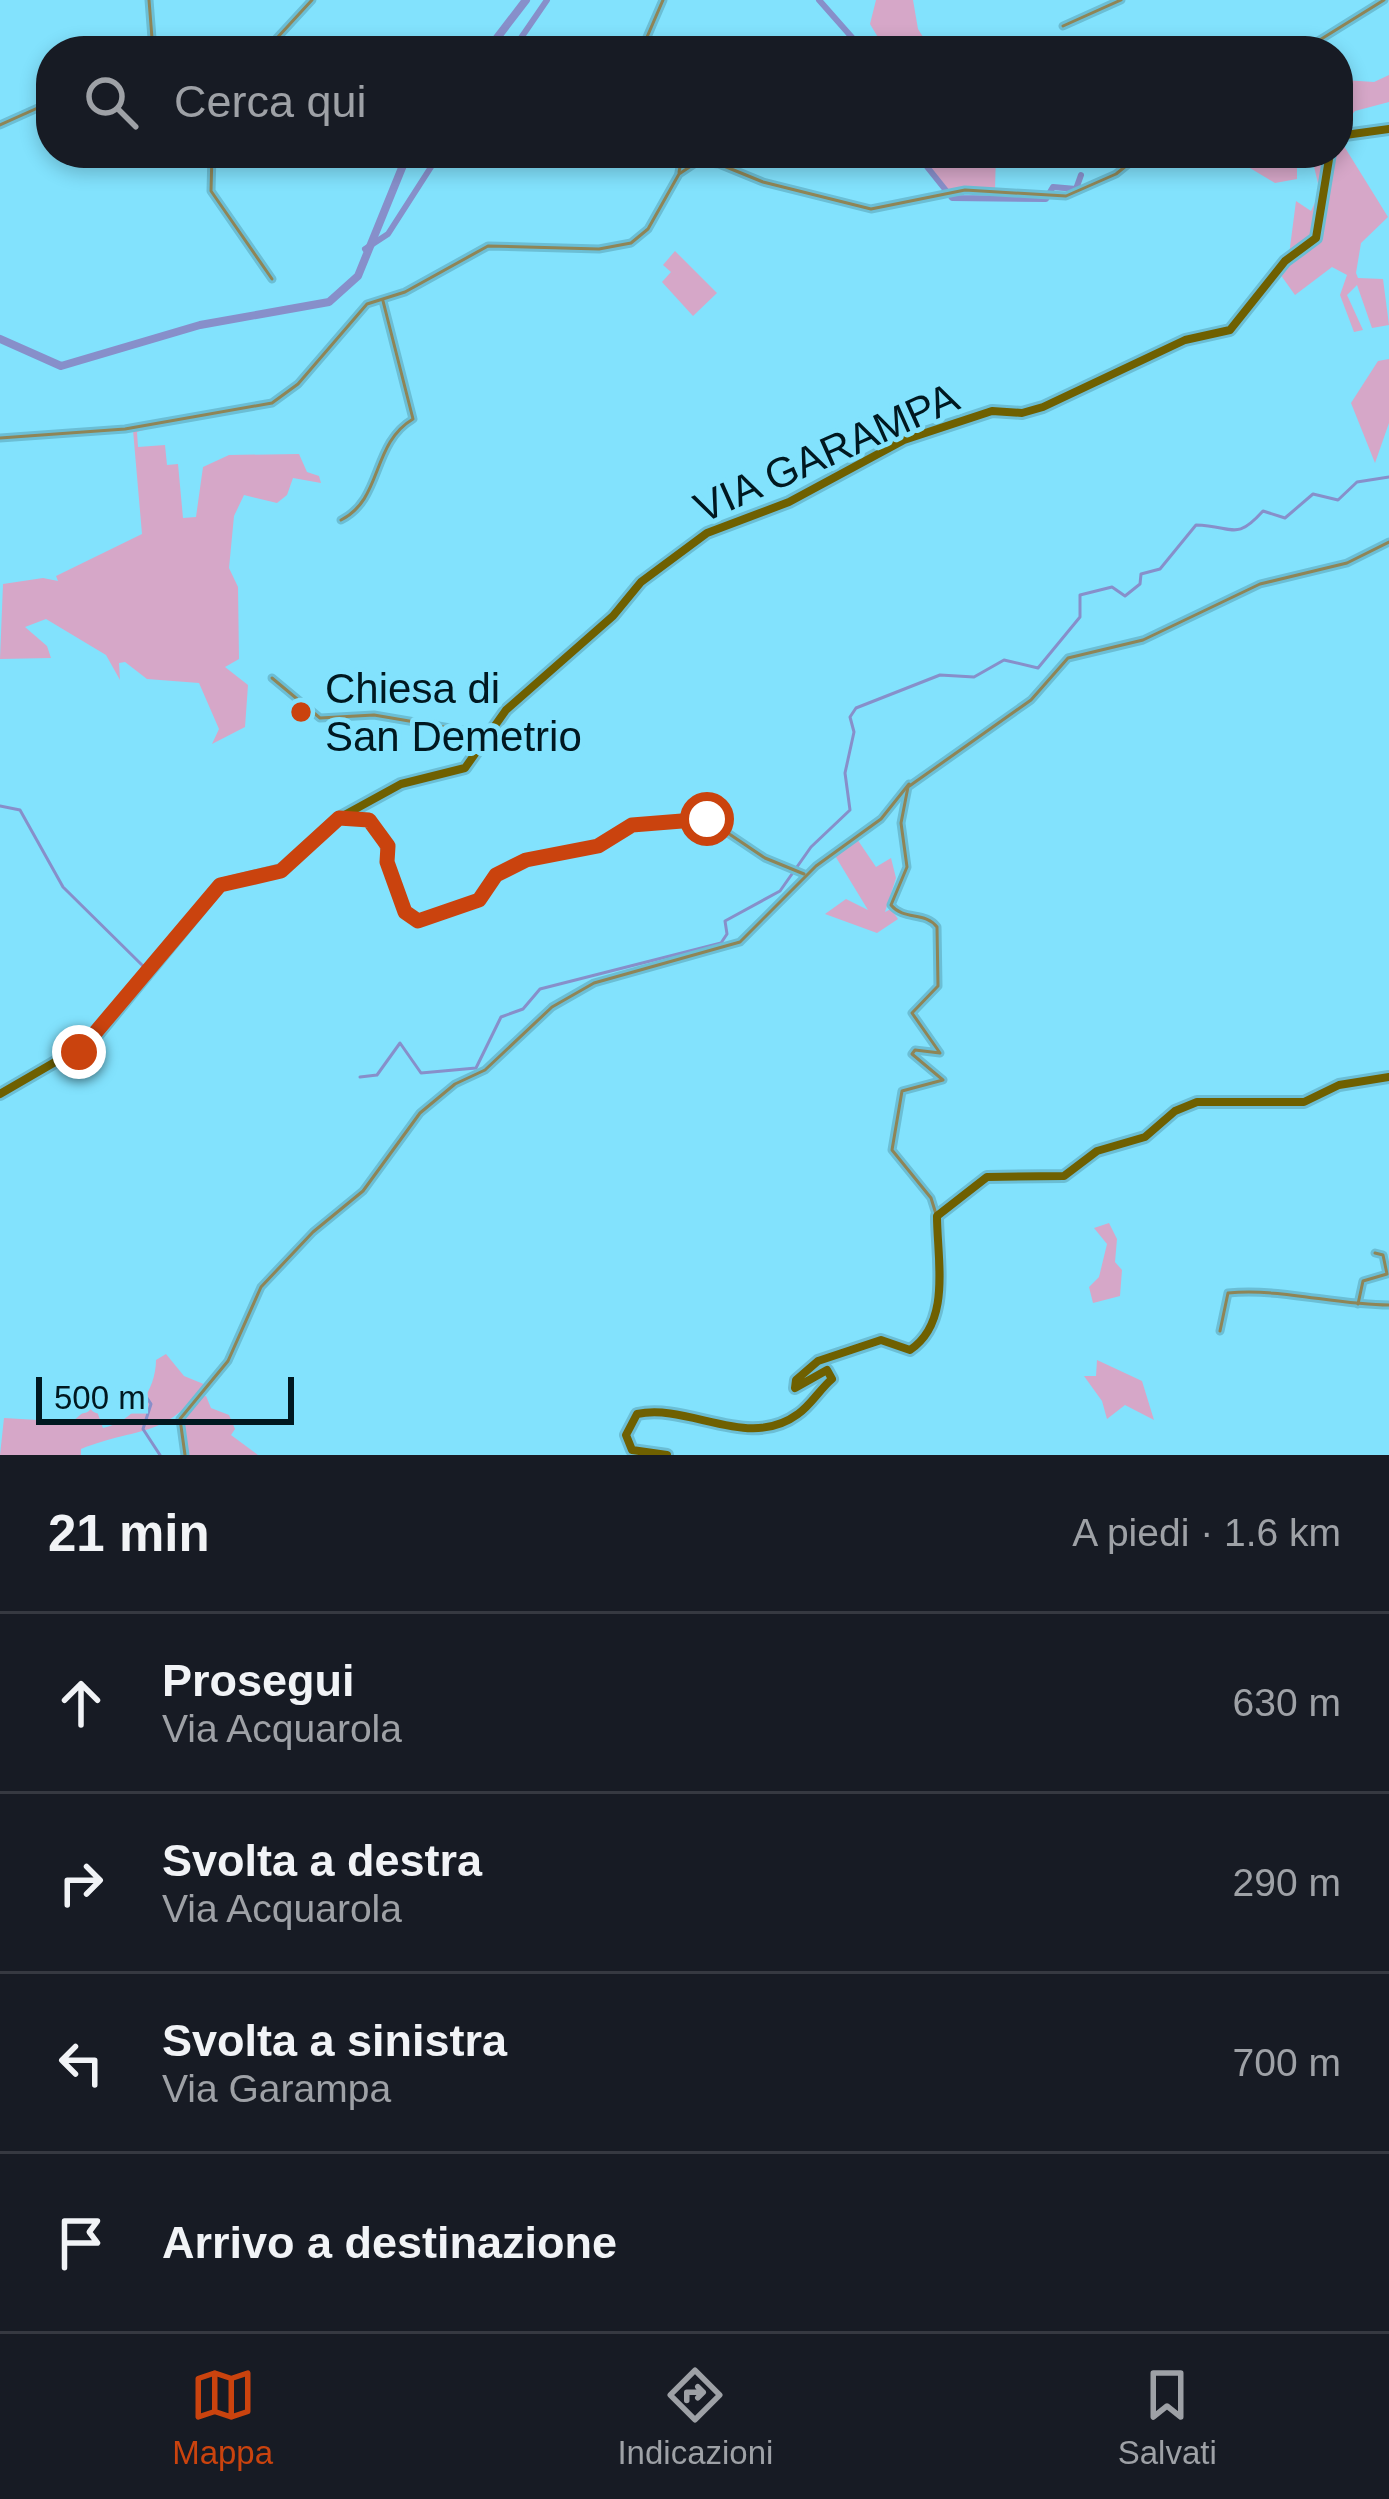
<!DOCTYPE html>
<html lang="it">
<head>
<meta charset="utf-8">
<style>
	:root { --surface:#171b24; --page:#242831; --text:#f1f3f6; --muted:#9ea1a6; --line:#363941; --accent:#ca430e }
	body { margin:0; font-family:Helvetica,sans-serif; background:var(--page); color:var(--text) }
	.scale { position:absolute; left:36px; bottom:30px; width:258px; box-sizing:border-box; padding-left:12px; border:6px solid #001820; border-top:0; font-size:33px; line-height:42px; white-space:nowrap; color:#001820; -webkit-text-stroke:9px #82e2fd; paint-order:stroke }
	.stop { position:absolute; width:36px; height:36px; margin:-27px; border:9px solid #ca430e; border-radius:50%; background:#fff }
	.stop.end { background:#ca430e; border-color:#fff; box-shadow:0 3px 12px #0008 }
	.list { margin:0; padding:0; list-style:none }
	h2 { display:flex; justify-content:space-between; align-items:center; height:156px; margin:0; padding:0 48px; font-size:51px }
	h2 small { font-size:39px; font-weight:400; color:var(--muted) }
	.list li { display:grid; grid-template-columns:78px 1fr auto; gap:36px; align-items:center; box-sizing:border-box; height:180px; padding:0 48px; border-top:3px solid var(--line) }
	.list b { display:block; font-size:45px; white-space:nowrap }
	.list p { margin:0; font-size:39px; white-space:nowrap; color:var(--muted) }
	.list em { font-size:39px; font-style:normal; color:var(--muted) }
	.icon { flex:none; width:66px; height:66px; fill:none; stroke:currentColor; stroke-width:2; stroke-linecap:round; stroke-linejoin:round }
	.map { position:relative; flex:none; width:1389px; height:1455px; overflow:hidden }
	.search { position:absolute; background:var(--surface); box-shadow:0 6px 18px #0003; left:36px; right:36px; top:36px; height:132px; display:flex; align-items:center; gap:30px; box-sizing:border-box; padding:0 42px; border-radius:48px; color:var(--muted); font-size:45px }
	.sheet { height:876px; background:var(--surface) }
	nav { display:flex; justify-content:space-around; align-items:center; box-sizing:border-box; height:168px; border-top:3px solid var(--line); background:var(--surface); font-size:33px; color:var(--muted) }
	nav a { display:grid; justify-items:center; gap:6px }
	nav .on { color:var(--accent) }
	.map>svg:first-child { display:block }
</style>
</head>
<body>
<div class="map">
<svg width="1389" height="1455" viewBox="0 0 1389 1455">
	<rect width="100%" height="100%" fill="#82e2fd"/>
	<g fill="#d6a7c8">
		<path d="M876,0H913L918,29L932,51L885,49L870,24Z"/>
		<path d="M1338,71L1344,80L1374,82L1389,75V102L1355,111L1338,131Z"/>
		<path d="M1339,138L1388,217L1361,243L1356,273L1358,278L1383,279L1389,325L1372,328L1357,285L1347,295L1363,330L1354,332L1340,295L1347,275L1332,267L1295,295L1280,274L1318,238Z"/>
		<path d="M918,153H996L995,190L948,191Z"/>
		<path d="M1225,153H1327L1315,235L1289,255L1296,201L1311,211L1320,192L1312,158L1297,161V179L1275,183Z"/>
		<path d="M675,251L717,293L693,316L662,282L671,272L663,265Z"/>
		<path d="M1389,359V423L1375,463L1351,403L1378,361Z"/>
		<path d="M164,424L137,432L138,447L165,445L167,465L178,464L183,518L196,517L203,467L229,455L299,454L307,472L319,476L321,483L293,478L287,495L277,503L244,495L234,516L229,568L238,587L239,659L225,667L248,685L245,727L212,744L219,729L199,683L147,679L125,662L119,663L120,680L106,655L46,619L25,627L47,646L51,658L0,659L3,584L43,578L58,581L56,576L142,534L133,430Z"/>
		<path d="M857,839L876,867L891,858L896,878L885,912L891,909L898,919L877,933L825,914L846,899L868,910L834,854Z"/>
		<path d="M1109,1223L1117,1239L1115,1262L1122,1270L1120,1296L1093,1303L1089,1287L1099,1277L1107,1244L1094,1228Z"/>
		<path d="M166,1354L184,1376L206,1385C160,1441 142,1425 81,1449V1455H0L4,1418L72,1422L94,1403L103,1428C134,1422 156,1390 156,1360Z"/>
		<path d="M1097,1360L1142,1381L1154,1420L1125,1405L1107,1419L1102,1401L1084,1376H1096Z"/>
		<path d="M206,1396L211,1408L229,1415L235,1429L231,1435L258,1455H186L179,1426L200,1397Z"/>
	</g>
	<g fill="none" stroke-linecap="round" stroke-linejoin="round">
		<g stroke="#878fca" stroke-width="3">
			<path d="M0,806L20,810L63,887L143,966"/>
			<path d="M360,1077L377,1075L400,1043L421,1073L476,1068L501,1017L523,1009L540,989L721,943L727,934L725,921L780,891L811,847L850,810L845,773L854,732L850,717L856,708L940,675L974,677L1004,660L1038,668L1080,617V595L1112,587L1125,596L1140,584L1141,574L1160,569L1196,525C1234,526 1235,542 1263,511L1285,518L1313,494L1338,500L1357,482L1389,477"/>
			<path d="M145,1395L151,1404L143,1429L160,1455"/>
		</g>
		<g stroke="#878fca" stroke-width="6">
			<path d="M819,0L864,51"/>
			<path d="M512,51L547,0"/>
			<path d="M916,153L952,198L1046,199L1053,187L1076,189L1081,175"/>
			<path d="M365,249L388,234L440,153"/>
		</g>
		<g stroke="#878fca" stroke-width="8">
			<path d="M487,51L526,0"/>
			<path d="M0,339L61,366L200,325L329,302L358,276L408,153"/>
		</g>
		<g stroke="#6bbed5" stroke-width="9">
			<g id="street">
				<path d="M149,0L153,51"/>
				<path d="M1063,26L1121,0"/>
				<path d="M265,51L312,0"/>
				<path d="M641,51L663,0"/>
				<path d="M1302,51L1384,0"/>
				<path d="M0,125L51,102"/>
				<path d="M212,153L211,191L272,279"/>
				<path d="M679,172L683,153"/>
				<path d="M0,438L125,429L272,403L298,384L367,304L405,292L488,246L599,249L631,243L648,229L679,174L697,162L719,164L763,182L871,209L965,190L1066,196L1116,174L1142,153"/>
				<path d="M341,520C383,499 371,444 413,419L383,301"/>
				<path d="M272,678L320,718L374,715L485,734"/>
				<path d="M348,818L369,821C396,853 386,889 413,920L479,900L496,875L526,860L598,846L632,825L707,819L765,858L804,874"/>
				<path d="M936,1214L931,1198L892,1150L902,1091L943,1080L912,1054L915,1050L940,1053L912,1013L938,986L937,927C925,911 904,921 891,905L907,867L901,823L908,787L1031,700L1068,658L1143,640L1260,584L1347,563L1389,542"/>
				<path d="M1358,1304L1363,1281L1387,1274L1383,1255L1375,1253"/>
				<path d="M1220,1331L1228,1293C1282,1288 1335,1305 1389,1305"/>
				<path d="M185,1455L180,1419L228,1361L261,1287L313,1232L363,1191L420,1113L455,1084L485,1070L552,1007L594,983L740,942L816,866L881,819L909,784"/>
			</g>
		</g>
		<g stroke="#6bbed5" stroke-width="14">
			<g id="secondary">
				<path d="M1338,136L1389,129"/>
				<path d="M0,1094L93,1040L220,885L281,870L339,818L401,784L465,768L506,710L613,616L641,582L707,533L789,502L904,440L992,411L1022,413L1043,407L1185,340L1230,330L1285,261L1316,238L1330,153"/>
				<path d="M667,1455L632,1450L626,1435L637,1414C690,1403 748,1451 798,1414C811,1405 820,1389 832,1379L827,1370L795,1388L796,1380L818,1361L881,1340L910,1350C952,1322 937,1259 937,1216L987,1177L1064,1176L1097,1151L1145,1137L1175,1111L1197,1102H1304L1339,1085L1389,1077"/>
			</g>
		</g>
		<use href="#street" stroke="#8f8556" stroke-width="3"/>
		<use href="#secondary" stroke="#6f6000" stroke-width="8"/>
	</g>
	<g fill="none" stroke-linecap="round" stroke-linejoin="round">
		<path stroke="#ca430e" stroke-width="15" d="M79,1052L220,885L281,871L339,818L369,820L388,846L387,862L405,912L418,921L479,900L496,875L526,860L598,846L632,825L707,819"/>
	</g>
	<circle fill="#ca430e" stroke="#82e2fd" stroke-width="4.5" cx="301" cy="712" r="12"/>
	<g text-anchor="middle" stroke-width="10" stroke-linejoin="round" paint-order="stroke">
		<g font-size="42" fill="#001820" stroke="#82e2fd">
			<text transform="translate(826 452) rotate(-24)" y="15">VIA GARAMPA</text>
		</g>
		<g font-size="42" fill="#001820" stroke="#82e2fd" text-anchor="start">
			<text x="325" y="703">Chiesa di<tspan x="325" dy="48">San Demetrio</tspan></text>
		</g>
	</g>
</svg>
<div class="scale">500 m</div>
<div class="stop" style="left:707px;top:819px"></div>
<div class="stop end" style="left:79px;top:1052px"></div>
<div class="search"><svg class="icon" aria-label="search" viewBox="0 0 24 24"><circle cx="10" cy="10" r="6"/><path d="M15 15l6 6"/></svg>Cerca qui</div>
</div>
<section class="sheet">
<h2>21 min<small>A piedi · 1.6 km</small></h2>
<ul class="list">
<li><svg class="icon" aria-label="ahead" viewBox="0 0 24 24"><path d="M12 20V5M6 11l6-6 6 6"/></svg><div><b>Prosegui</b><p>Via Acquarola</p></div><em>630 m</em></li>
<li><svg class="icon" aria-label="right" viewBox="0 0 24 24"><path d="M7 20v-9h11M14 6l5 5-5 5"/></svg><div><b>Svolta a destra</b><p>Via Acquarola</p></div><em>290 m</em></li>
<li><svg class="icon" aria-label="left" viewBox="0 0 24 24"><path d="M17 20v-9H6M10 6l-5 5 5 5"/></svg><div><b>Svolta a sinistra</b><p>Via Garampa</p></div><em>700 m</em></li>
<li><svg class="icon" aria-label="arrive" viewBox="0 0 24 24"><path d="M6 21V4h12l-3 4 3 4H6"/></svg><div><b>Arrivo a destinazione</b></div></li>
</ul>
</section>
<nav>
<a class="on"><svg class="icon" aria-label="map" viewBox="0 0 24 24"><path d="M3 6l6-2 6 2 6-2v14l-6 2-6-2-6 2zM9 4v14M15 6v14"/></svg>Mappa</a>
<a><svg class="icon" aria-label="directions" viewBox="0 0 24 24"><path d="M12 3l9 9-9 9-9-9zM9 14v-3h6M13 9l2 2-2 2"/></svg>Indicazioni</a>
<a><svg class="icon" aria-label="saved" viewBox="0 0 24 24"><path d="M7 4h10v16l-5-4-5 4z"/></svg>Salvati</a>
</nav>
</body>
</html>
